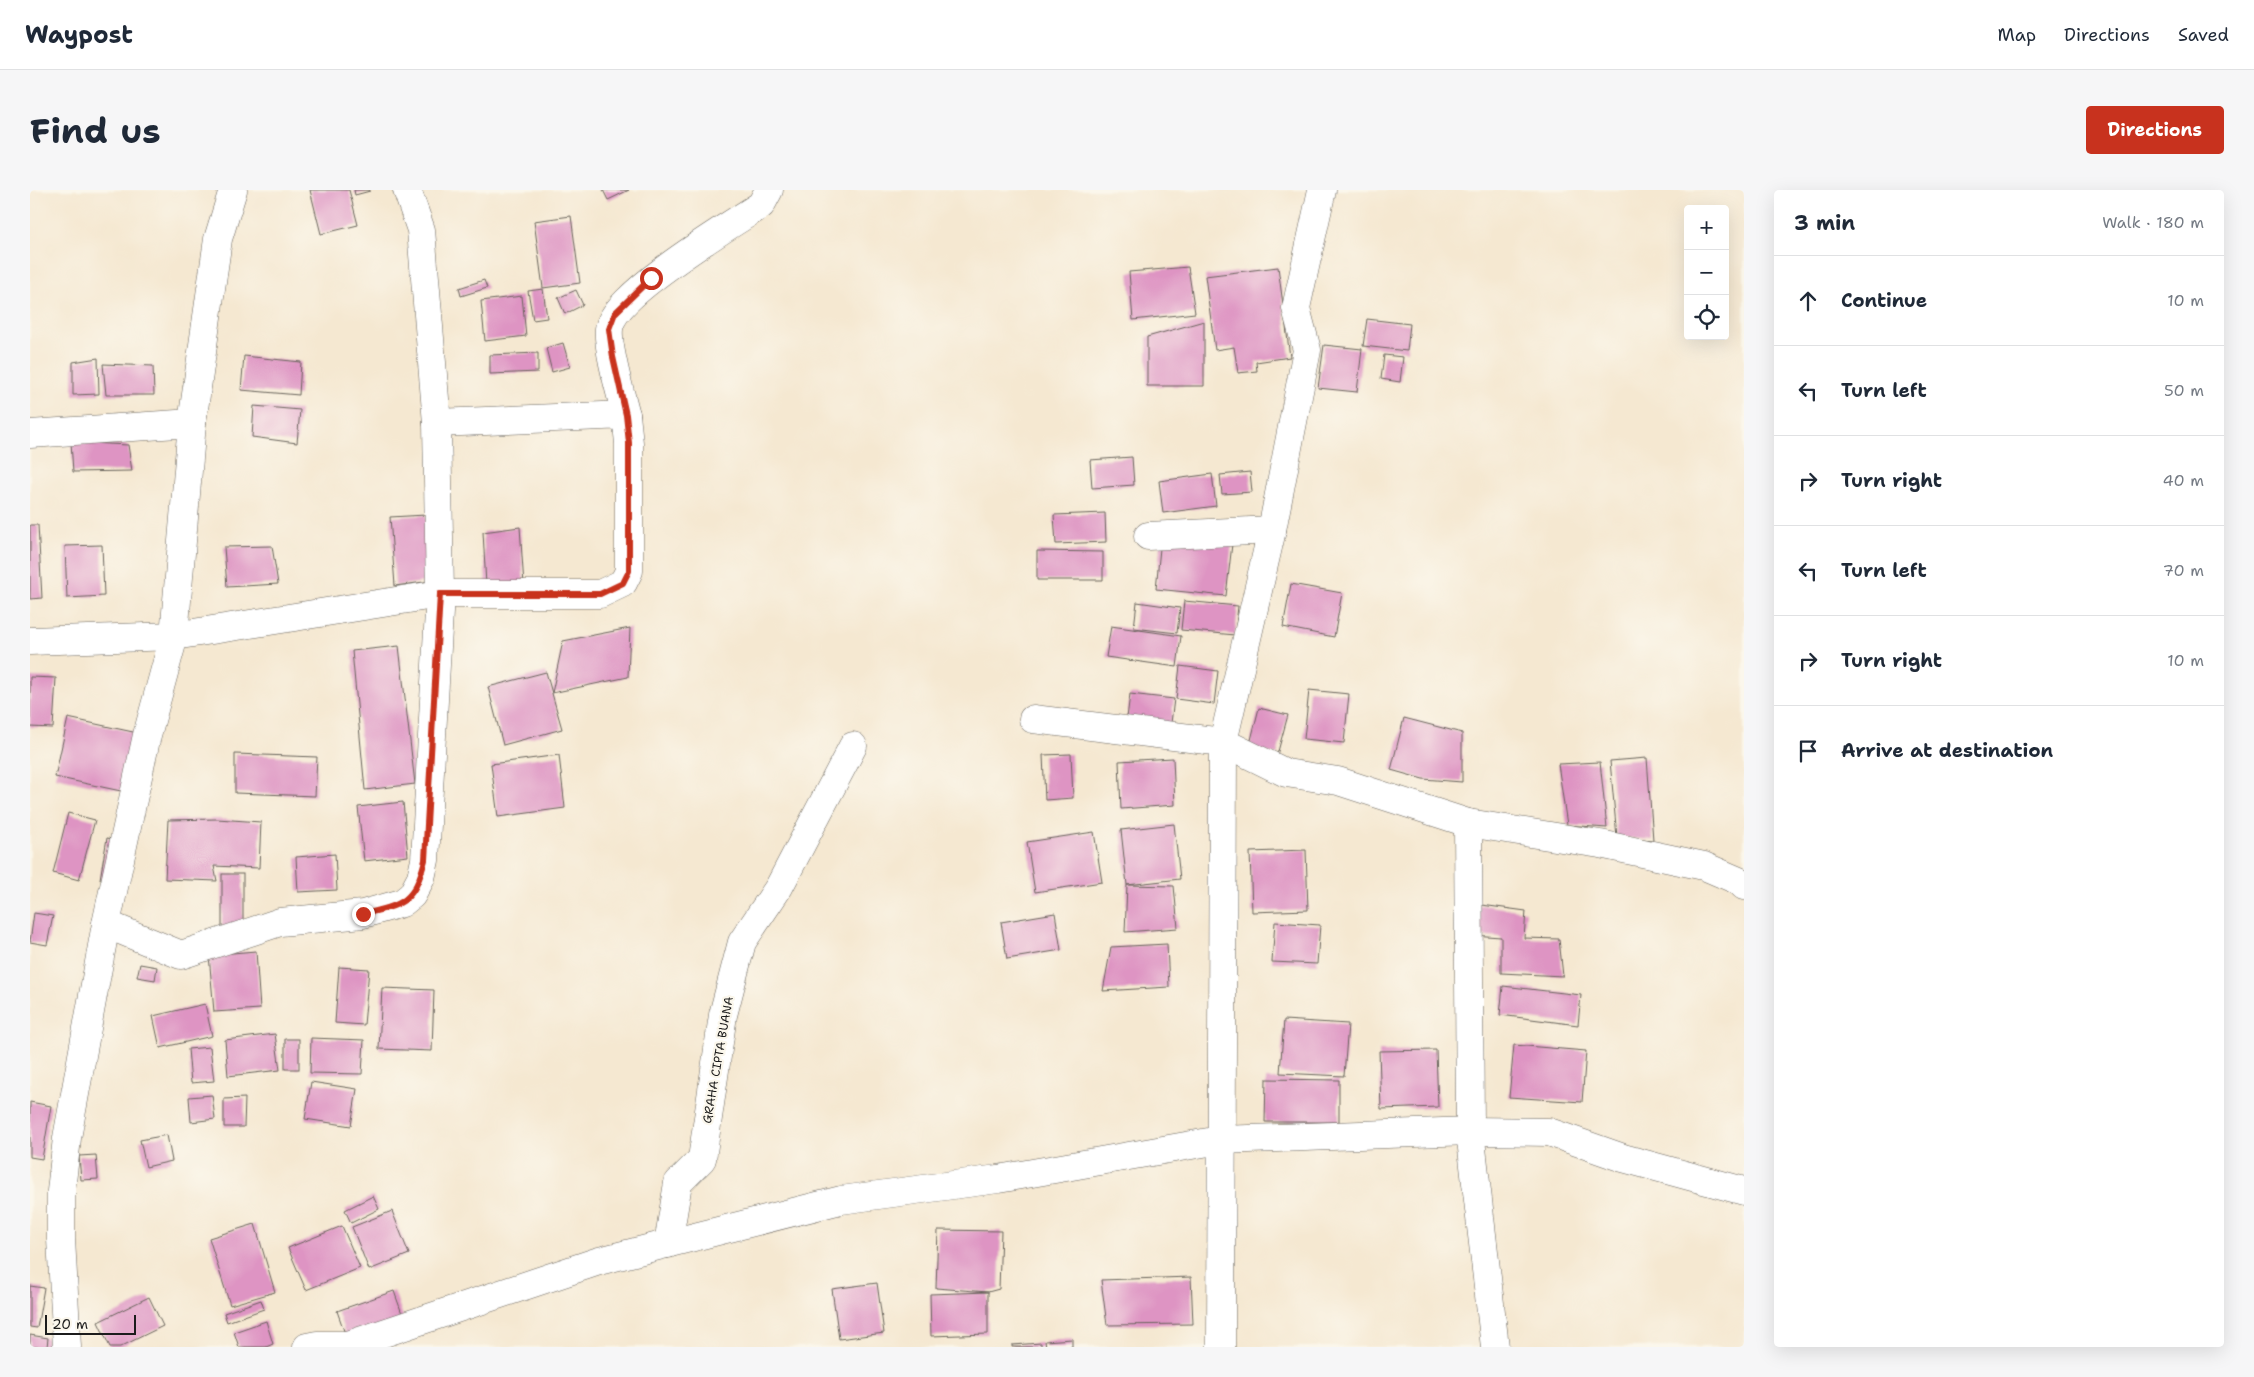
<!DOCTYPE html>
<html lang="en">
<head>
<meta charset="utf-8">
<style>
	:root { --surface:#fff; --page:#f6f6f7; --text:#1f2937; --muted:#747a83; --line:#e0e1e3; --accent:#c8321e }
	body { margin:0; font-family:"Shantell Sans",sans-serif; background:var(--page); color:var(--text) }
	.controls { position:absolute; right:15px; top:15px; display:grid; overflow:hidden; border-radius:5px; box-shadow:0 5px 20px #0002 }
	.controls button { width:45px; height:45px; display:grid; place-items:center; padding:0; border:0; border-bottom:1px solid var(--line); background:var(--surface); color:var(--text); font:25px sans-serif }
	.scale { position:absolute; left:15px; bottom:12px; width:91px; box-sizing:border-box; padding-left:5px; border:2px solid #1c1c1c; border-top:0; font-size:14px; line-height:18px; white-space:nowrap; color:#1c1c1c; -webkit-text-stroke:4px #fbf7ec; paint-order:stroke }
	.stop { position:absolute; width:15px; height:15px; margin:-11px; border:4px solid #c8321e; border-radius:50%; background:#fff }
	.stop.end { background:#c8321e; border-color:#fff; box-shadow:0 1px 5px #0008 }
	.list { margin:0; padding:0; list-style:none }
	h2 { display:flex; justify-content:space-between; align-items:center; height:65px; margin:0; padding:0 20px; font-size:21px }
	h2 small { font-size:16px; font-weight:400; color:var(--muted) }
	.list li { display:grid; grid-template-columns:32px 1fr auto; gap:15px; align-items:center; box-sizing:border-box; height:90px; padding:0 20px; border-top:1px solid var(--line) }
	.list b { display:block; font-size:19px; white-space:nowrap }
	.list em { font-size:16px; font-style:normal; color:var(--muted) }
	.icon { flex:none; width:28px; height:28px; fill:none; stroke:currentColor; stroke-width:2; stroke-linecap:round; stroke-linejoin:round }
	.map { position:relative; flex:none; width:1714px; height:1157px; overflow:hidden; border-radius:5px }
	header { display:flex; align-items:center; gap:30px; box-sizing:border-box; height:70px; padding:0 25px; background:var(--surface); border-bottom:1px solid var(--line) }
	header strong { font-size:24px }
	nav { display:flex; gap:28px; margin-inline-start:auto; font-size:18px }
	.intro { display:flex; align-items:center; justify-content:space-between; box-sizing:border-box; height:120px; padding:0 30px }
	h1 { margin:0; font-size:35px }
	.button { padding:12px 22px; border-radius:5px; background:var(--accent); color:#fff; font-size:18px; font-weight:700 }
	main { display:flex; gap:30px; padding:0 30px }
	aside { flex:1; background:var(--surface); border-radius:5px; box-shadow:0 5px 20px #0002 }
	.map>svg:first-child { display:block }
</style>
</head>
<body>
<header>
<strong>Waypost</strong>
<nav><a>Map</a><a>Directions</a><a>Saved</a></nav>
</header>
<div class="intro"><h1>Find us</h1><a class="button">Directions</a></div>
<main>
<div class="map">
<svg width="1714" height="1157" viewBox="0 0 1714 1157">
	<rect width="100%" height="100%" fill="#fbf7ec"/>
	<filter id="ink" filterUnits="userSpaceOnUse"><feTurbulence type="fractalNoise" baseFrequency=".02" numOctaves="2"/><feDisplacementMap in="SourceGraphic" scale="10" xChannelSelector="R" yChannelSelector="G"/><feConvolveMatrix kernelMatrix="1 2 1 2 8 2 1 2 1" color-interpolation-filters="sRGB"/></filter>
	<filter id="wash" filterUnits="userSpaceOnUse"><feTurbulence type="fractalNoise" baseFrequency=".0096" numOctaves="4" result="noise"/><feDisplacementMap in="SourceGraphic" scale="20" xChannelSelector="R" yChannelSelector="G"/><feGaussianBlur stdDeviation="1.12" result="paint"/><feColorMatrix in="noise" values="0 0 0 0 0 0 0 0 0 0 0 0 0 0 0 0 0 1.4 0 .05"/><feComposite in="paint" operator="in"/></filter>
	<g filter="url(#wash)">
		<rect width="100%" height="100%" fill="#f5e8d1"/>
		<g id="blocks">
			<g fill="#de94c3">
				<path d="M280,0H319L328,35L291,44Z"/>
				<path d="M324,0H340V1L325,5Z"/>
				<path d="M573,0H599L578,10Z"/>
				<path d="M541,26L550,93L513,98L504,31Z"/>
				<path d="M1158,77L1165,123L1103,130L1099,82Z"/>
				<path d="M1248,77L1260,167L1226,172L1227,181L1208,183L1204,157L1185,160L1175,86Z"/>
				<path d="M454,90L457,98L431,106L429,98Z"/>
				<path d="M513,99L517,128L503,130L498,101Z"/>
				<path d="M546,100L553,115L535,124L528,108Z"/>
				<path d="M492,106L496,146L455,151L451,111Z"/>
				<path d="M1337,129L1380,134L1377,161L1333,156Z"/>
				<path d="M1174,131V196H1117V147Z"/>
				<path d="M533,153L540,177L522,182L516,158Z"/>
				<path d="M1294,155L1332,159L1327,202L1288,198Z"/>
				<path d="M508,163V182L460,184V165Z"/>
				<path d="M1354,165L1373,167L1370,192L1351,189Z"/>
				<path d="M214,166L271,172L269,205L211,200Z"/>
				<path d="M68,168L69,204L43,205V172Z"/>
				<path d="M73,174L123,176L124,205H76Z"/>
				<path d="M224,216L270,220L267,253L222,247Z"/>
				<path d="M41,252L98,255L102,281L43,282Z"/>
				<path d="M1102,267L1104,295L1062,298L1060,270Z"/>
				<path d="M1220,282L1222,302L1192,304L1190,285Z"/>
				<path d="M1182,284L1186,316L1133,323L1129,291Z"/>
				<path d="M1075,323L1076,352L1026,354L1024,325Z"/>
				<path d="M396,325L401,391L365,396L360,327Z"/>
				<path d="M0,335H8L12,408L0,409Z"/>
				<path d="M490,337L494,395H456L453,342Z"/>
				<path d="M1131,348L1202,354L1196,406L1126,399Z"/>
				<path d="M72,355L74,406L37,408L35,356Z"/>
				<path d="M242,356L248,394L197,397L194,357Z"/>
				<path d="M1007,361L1073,362V390H1007Z"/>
				<path d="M1261,394L1312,403L1304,447L1253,437Z"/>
				<path d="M1154,411L1208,416L1205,445L1151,440Z"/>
				<path d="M1107,412L1150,418L1147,443L1104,438Z"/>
				<path d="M1081,436L1151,446L1147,477L1076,467Z"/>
				<path d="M600,438L598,487L522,503L533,451Z"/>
				<path d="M369,456L385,594L335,600L322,461Z"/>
				<path d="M1150,476L1188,481L1184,514L1146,509Z"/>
				<path d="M516,482L532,539L473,555L458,497Z"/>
				<path d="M0,487L26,488L23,538L0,537Z"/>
				<path d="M1279,500L1319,504L1314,553L1274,549Z"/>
				<path d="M1100,504L1144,509L1140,541L1096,536Z"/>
				<path d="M1229,518L1258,525L1247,565L1219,558Z"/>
				<path d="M38,528L117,545L105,604L25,587Z"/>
				<path d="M1374,528L1432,543V592L1393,589L1361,580Z"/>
				<path d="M205,564L287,567L285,606L205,603Z"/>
				<path d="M1041,564L1043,608L1015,610L1013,565Z"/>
				<path d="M529,565L535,618L468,627L461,574Z"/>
				<path d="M1143,568L1145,615L1091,619L1089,571Z"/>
				<path d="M1617,568L1623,650L1587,647L1580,571Z"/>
				<path d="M1570,572L1577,638L1537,635L1528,574Z"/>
				<path d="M373,612L378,666L334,671L328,617Z"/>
				<path d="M38,623L65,630L49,690L23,683Z"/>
				<path d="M187,629L231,632L229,678L184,676L187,691L135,689L138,630Z"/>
				<path d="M1144,634L1150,689L1097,695L1144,696L1148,738L1095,742L1097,695L1091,640Z"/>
				<path d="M1064,642L1072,692L1005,702L997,652Z"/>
				<path d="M77,648L88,650L81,691L70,689Z"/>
				<path d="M1276,660L1278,720L1222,722L1220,662Z"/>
				<path d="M305,664L307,700L268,702L266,667Z"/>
				<rect x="192" y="684" width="21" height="53"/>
				<path d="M1444,714L1496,721L1494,748L1529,749L1533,786L1471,783V747L1442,745Z"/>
				<path d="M4,723L23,726L17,755L0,752Z"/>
				<path d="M1025,723L1031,760L977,769L971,732Z"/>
				<path d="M1245,732L1290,735L1287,774L1242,772Z"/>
				<path d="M1137,754L1139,797L1073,801L1081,757Z"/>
				<path d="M226,761L230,819L184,822L179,765Z"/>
				<path d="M110,774L127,777L125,790L107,787Z"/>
				<path d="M309,777L339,779L334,835L305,833Z"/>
				<path d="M1473,796L1551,805L1548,835L1470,825Z"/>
				<path d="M352,798L404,800L402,861L349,859Z"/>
				<path d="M175,814L182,846L130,858L123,826Z"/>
				<path d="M1254,830L1318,834L1314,886L1250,883Z"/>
				<path d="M245,844L250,880L198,886L195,850Z"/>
				<path d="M281,848L334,850L332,884L280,883Z"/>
				<rect x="255" y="849" width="14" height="30"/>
				<path d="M1484,855L1556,861L1552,912L1479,907Z"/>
				<path d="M180,857L184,891L161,893L158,859Z"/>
				<path d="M1406,860L1408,917L1351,919L1349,861Z"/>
				<path d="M1236,889L1309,890V932H1235Z"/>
				<path d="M281,892L327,899L321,936L275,929Z"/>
				<path d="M182,905L185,929L161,932L159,907Z"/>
				<path d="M215,908L214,937H194V909Z"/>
				<path d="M0,912L21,916L12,969L0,967Z"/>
				<path d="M137,945L142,971L116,977L110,950Z"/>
				<path d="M66,965L68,989L51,990L49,966Z"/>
				<path d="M343,1006L349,1019L321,1033L315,1020Z"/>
				<path d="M362,1021L379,1064L339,1080L322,1037Z"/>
				<path d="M225,1034L245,1102L200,1115L179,1048Z"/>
				<path d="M312,1036L330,1078L276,1100L258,1058Z"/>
				<path d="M908,1040L971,1041L969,1099L958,1102L906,1098Z"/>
				<path d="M1161,1087L1163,1134L1077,1135L1071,1090Z"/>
				<path d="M847,1093L854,1143L809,1149L802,1099Z"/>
				<path d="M0,1096L14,1098L7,1138L0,1137Z"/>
				<path d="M364,1101L375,1132L318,1152L307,1121Z"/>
				<path d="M958,1102V1144L901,1146L900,1104Z"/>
				<path d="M119,1107L133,1136L90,1157H80L68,1132Z"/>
				<path d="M231,1110L234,1119L197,1132L194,1123Z"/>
				<path d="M236,1131L243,1154L236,1157H209L204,1142Z"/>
				<path d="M0,1145L18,1148L17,1157H0Z"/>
				<path d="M1042,1149V1157H1016L1015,1151Z"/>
				<path d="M1011,1153V1157H982V1155Z"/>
			</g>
		</g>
	</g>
	<g filter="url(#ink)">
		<use href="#blocks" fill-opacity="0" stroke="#68635b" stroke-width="1"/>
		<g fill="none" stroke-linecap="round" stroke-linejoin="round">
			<g stroke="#68635b" stroke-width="29">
				<g id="street">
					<path d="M596,225C591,205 577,158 579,139C583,105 700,35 731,15L739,0"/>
					<path d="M0,244L162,233"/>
					<path d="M1118,346L1242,340"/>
					<path d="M0,451L144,446L410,404H570L593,393L599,381V253L596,225L407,233"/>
					<path d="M1003,529L1193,552L1256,583L1308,591L1438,633L1570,654L1674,676L1709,691L1714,696"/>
					<path d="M1438,633L1440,941L1465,1157"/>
					<path d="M76,734L151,765L250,732L333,724L372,713L382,705L391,688L395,670L410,404L407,233L391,40L377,0"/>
					<path d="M638,1054L648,993L672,969L693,825L712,752L749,697L823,556"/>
					<path d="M277,1157L287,1155H318L569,1071L811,1010L968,989L1190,950L1440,941L1519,942L1593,968L1714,1001"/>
					<path d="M1191,1157L1193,552L1242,340L1277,160L1266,118L1292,0"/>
				</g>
			</g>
			<g stroke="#68635b" stroke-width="29">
				<path id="secondary" d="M37,1157L31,1049V1001L37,948L76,734L117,545L144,446L162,233L188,49L203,0"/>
			</g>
			<use href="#street" stroke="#fff" stroke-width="28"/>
			<use href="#secondary" stroke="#fff" stroke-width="28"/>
		</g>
	</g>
	<g fill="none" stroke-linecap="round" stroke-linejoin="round" filter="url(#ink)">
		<path stroke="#c8321e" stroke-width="6" d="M333,724C374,715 384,712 395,670L410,404H570L593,393L599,381V253L596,225L583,167L579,139L585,123L621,88"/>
	</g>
	<g text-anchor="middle" stroke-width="4.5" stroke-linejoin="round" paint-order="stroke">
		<g font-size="12" fill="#1c1c1c" stroke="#fbf7ec">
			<text transform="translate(688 870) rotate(-80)" y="4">GRAHA CIPTA BUANA</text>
		</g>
	</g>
</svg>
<div class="controls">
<button>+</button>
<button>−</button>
<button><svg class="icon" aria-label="locate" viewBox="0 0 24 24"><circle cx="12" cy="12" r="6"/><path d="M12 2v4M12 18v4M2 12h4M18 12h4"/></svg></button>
</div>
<div class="scale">20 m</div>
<div class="stop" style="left:621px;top:88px"></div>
<div class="stop end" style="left:333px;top:724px"></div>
</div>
<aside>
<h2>3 min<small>Walk · 180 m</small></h2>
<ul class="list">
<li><svg class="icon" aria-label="ahead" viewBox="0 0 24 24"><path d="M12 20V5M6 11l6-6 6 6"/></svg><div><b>Continue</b></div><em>10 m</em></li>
<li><svg class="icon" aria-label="left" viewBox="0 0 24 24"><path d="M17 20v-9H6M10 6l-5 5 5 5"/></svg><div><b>Turn left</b></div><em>50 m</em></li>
<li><svg class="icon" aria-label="right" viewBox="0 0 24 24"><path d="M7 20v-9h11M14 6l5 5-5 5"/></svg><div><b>Turn right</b></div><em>40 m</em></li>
<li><svg class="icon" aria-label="left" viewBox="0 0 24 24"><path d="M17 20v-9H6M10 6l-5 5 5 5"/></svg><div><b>Turn left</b></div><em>70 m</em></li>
<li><svg class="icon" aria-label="right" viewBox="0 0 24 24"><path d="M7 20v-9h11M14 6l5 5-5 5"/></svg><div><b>Turn right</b></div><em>10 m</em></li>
<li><svg class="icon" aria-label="arrive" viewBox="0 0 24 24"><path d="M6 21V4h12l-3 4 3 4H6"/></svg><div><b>Arrive at destination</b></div></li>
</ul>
</aside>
</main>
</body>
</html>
